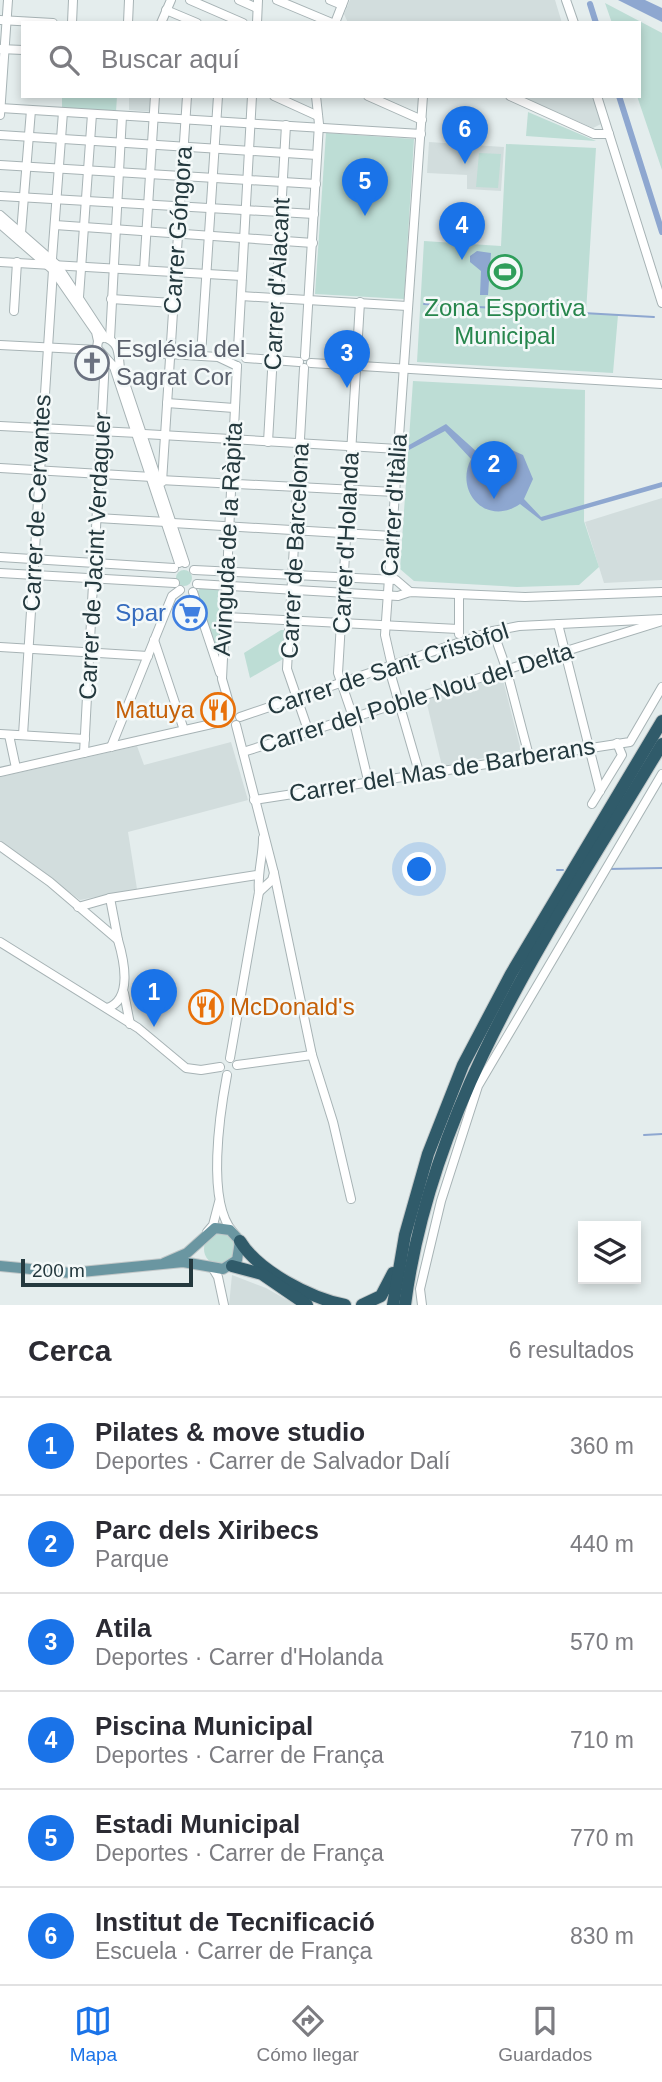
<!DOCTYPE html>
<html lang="es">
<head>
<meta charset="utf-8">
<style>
	:root { --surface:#fff; --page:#f7f7f7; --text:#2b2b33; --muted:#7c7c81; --line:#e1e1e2; --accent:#1a73e8 }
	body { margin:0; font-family:Arial,sans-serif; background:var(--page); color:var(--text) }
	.controls { position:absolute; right:21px; bottom:21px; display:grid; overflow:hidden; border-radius:0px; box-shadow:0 4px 10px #0003 }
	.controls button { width:63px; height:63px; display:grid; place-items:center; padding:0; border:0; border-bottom:2px solid var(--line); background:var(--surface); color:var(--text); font:35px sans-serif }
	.scale { position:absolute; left:21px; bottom:18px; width:172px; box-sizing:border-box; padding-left:7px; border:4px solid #24393e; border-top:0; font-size:19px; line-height:24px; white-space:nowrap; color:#24393e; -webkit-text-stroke:5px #f4f9f9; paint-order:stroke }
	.you { position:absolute; left:420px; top:870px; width:24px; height:24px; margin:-18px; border:5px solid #fff; border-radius:50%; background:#1a73e8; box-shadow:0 0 0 10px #1a73e833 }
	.badge { display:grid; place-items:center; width:46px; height:46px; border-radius:50%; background:var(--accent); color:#fff; font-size:23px; font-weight:700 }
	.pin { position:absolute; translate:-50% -58px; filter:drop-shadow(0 2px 4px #0008) }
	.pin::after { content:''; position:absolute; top:37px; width:24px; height:21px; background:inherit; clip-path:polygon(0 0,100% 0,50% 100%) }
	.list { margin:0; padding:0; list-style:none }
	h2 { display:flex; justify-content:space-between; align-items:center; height:91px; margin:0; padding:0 28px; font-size:30px }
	h2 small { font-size:23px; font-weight:400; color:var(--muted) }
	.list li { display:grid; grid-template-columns:46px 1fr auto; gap:21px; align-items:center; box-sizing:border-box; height:98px; padding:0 28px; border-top:2px solid var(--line) }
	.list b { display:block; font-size:26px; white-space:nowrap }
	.list p { margin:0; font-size:23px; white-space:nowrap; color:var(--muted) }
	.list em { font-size:23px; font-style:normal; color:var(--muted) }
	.icon { flex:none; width:38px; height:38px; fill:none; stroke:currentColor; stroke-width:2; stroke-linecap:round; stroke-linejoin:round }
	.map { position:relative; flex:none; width:662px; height:1305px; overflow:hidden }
	.search { position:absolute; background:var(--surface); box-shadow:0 4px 10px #0003; left:21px; right:21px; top:21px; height:77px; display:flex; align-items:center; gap:18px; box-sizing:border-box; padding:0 24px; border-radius:0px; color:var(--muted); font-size:26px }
	.sheet { height:679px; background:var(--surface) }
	nav { display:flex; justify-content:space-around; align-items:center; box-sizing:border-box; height:98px; border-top:2px solid var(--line); background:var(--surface); font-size:19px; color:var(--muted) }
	nav a { display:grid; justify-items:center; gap:4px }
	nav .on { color:var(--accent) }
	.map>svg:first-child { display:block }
</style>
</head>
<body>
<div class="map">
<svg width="662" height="1305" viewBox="0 0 662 1305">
	<rect width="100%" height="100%" fill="#e4eded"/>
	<g fill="#d2dddd">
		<path d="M350,0H555L562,23H348L344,14Z"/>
		<path d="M129,96H154V112L129,110Z"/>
		<path d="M520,96H594L601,124L593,128Z"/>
		<path d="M429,142L504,147L501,191L467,189V175L427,173Z"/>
		<path d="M662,498V580L604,583L585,522Z"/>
		<path d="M502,676L521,751L442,766L426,700Z"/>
		<path d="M231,742L248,800L128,832L137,889L80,900L0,841V777L137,746L144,765Z"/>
		<path d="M232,1275L266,1288L296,1305H229Z"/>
	</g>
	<g fill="#bdddd5">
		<path d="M605,3L662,33V170L637,96L639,23H612Z"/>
		<path d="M62,96H117L116,112L62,109Z"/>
		<path d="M528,112L596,141L526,136Z"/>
		<path d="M326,133L414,139L404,299L315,294Z"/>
		<path d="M506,144L596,148L586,313L618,315L613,373L417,362L424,241L501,246Z"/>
		<path d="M479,153L501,154L498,188L476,187Z"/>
		<path d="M413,381L585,390L584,521L599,567L579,585L517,587L414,581L400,569Z"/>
		<circle cx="184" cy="578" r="8"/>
		<path d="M201,587L219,589V663L196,594Z"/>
		<path d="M281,630H284L283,659L250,678L244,653Z"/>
		<circle cx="220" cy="1249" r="16"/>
	</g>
	<g fill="#8ea7d0">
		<path d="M618,0H645L662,8V22Z"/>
		<path d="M477,251L491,253L488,295H480L481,271L470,262V256Z"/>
		<path d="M446,424L477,452L499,444L523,455L533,479L524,499L541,517L662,482V487L542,521L520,504C487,527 454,492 471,459L445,431L409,450V445Z"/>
	</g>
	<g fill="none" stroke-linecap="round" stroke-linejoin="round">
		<g stroke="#8ea7d0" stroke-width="2">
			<path d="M424,304L654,317"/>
			<path d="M608,869L662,868"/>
			<path d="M557,870H563"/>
			<path d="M644,1135L662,1134"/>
		</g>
		<g stroke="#8ea7d0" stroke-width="6">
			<path d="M590,4L596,23"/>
			<path d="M619,96L662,232"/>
		</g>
		<g stroke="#a7b3b5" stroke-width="10">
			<g id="minor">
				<path d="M190,0L243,23"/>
				<path d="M239,0L257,8"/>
				<path d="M277,0L332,23"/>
				<path d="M330,0L342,5"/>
				<path d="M566,0L574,23"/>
				<path d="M166,10L197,23"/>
				<path d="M0,20L53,23"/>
				<path d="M72,23L73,0"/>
				<path d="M128,23L129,0"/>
				<path d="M161,23L171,0"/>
				<path d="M257,23L258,0"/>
				<path d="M335,23L344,0"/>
				<path d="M0,49L23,50"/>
				<path d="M274,96L318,116"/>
				<path d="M368,96L422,120"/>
				<path d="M510,96L594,134H609"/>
				<path d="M597,96L662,303"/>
				<path d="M0,108L421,134"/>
				<path d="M0,115L8,0"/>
				<path d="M0,135L317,155"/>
				<path d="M0,165L316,184"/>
				<path d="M0,196L314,214"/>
				<path d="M0,215L57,265L105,338"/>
				<path d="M0,224L53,270L96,332L98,341"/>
				<path d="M55,225L313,243"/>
				<path d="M21,233L31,110"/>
				<path d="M52,259L63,112"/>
				<path d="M0,262L242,276"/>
				<path d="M144,270L155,96"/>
				<path d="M241,296L407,306"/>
				<path d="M79,297L92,114"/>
				<path d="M111,299L173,303"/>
				<path d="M360,302L338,673L353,717L368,780"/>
				<path d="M14,311L17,262"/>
				<path d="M110,339L122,116"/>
				<path d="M0,345L98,350"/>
				<path d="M238,349L252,96"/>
				<path d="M119,351L218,357L237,366"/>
				<path d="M201,356L218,96"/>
				<path d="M305,356L319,124L316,96"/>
				<path d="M246,358L299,362"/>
				<path d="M311,363L662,384"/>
				<path d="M304,368L287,669L308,730"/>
				<path d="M167,403L234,408"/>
				<path d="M0,426L138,433"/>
				<path d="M144,434L398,449"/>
				<path d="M268,442L286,125"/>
				<path d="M0,468L152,477"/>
				<path d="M160,480L395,492"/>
				<path d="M162,482L187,96"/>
				<path d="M97,518L166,522"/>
				<path d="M173,523L392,536"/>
				<path d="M0,557L174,568"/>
				<path d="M179,563L114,367L97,348L98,341L103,337C121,342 118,355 120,368L185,563"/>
				<path d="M194,570L396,580L410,592"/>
				<path d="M0,573L175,583"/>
				<path d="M197,584L398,596L410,592L525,597L662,592"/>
				<path d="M193,592L220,673"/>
				<path d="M225,617L458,629"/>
				<path d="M558,624L600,791"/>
				<path d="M493,631L506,668L529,756"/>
				<path d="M459,634V596"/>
				<path d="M154,640L184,730"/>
				<path d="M0,647L148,656"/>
				<path d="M231,710L222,679L237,366"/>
				<path d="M240,717L493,631L519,626L662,619"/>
				<path d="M236,725L274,873L272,880L259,892"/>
				<path d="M0,734L85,739"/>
				<path d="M9,735L16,768"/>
				<path d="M23,735L53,270"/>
				<path d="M111,747L172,596L180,590"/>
				<path d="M243,752L662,621"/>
				<path d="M84,753L105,359"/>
				<path d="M0,772L225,721"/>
				<path d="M419,772L390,672L392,666L385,635L423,96"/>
				<path d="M254,800L630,742L662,687"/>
				<path d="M592,804L622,755L617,743"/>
				<path d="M0,846L50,882L118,940C124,960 133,1000 107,1008"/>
				<path d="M274,873L312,1055L333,1122L351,1199"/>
				<path d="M110,898L118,940"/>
				<path d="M78,907L110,898L257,875"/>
				<path d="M0,942L138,1028L186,1068L201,1070L220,1067"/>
				<path d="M124,993L130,1024"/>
				<path d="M230,1058L259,892C257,873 263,858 263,838"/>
				<path d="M237,1065L312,1055"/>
				<path d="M227,1075C220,1112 206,1202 233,1232"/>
				<path d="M207,1232L213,1225L219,1202"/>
				<path d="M212,1267L218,1277L224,1305"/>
				<path d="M422,1305L420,1289L441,1201L478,1086L662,774"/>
			</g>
		</g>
		<g stroke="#c2c8c9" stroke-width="12">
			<path id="major" d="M0,1266L71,1273L183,1262L223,1269L237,1260L240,1241L230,1230L215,1228L187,1253L164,1263"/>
		</g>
		<g stroke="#c2c8c9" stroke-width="14">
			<g id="highway">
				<path d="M240,1241C258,1271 310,1298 345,1305"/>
				<path d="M232,1266L262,1274L307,1305"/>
				<path d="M362,1305L381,1296L393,1273"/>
				<path d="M393,1305L405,1235L428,1154L463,1065L511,974L662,721"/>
				<path d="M405,1305C432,1095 556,922 662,744"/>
			</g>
		</g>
		<use href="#minor" stroke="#fff" stroke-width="8"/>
		<use href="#major" stroke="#6a96a1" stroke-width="10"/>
		<use href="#highway" stroke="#305b6a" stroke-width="12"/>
	</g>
	<defs>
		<g id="stadium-ring" transform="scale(1.75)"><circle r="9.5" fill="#f4f9f9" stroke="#2e9e5b" stroke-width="1.5"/><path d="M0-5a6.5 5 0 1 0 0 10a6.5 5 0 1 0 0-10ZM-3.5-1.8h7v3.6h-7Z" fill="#2e9e5b"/></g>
		<g id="church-ring" transform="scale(1.75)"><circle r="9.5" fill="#f4f9f9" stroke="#6b7280" stroke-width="1.5"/><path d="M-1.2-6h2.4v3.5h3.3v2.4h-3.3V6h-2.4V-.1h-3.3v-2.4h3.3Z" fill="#6b7280"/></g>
		<g id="supermarket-ring" transform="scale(1.75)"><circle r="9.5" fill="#f4f9f9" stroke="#3f7fe0" stroke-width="1.5"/><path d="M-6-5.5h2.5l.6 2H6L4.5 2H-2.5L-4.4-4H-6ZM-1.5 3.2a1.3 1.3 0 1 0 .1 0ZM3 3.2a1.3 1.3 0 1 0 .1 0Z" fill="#3f7fe0"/></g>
		<g id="restaurant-ring" transform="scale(1.75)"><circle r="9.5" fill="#f4f9f9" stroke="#e8710a" stroke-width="1.5"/><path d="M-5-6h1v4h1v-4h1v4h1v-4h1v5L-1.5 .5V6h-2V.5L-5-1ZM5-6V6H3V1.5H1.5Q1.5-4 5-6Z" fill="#e8710a"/></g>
	</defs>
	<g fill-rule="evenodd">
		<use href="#stadium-ring" x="505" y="272"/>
		<use href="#church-ring" x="92" y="363"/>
		<use href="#supermarket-ring" x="190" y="613"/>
		<use href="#restaurant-ring" x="218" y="710"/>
		<use href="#restaurant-ring" x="206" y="1007"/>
	</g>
	<g text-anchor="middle" stroke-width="5" stroke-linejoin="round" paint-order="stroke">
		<g font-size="24" fill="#24393e" stroke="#f4f9f9">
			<text transform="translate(178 230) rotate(-86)" y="8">Carrer Góngora</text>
			<text transform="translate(277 284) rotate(-87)" y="8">Carrer d'Alacant</text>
			<text transform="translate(37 503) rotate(-87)" y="8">Carrer de Cervantes</text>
			<text transform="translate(394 505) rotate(-86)" y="8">Carrer d'Itàlia</text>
			<text transform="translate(228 539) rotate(-87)" y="8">Avinguda de la Ràpita</text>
			<text transform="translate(346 543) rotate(-87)" y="8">Carrer d'Holanda</text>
			<text transform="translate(295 551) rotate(-87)" y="8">Carrer de Barcelona</text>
			<text transform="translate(95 556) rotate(-87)" y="8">Carrer de Jacint Verdaguer</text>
			<text transform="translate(388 669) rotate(-18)" y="8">Carrer de Sant Cristòfol</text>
			<text transform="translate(416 698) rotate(-17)" y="8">Carrer del Poble Nou del Delta</text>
			<text transform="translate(442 770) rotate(-9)" y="8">Carrer del Mas de Barberans</text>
		</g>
		<g font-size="24" fill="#27864d" stroke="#f4f9f9">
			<text x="505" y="316">Zona Esportiva<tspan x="505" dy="28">Municipal</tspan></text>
		</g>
		<g font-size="24" fill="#5b616d" stroke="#f4f9f9" text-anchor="start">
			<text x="116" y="357">Església del<tspan x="116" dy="28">Sagrat Cor</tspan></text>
		</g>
		<g font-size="24" fill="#366cbe" stroke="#f4f9f9" text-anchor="end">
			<text x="166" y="621">Spar</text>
		</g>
		<g font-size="24" fill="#c56008" stroke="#f4f9f9" text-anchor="end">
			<text x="194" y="718">Matuya</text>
			<text x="230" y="1015" text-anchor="start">McDonald's</text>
		</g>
	</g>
</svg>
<div class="controls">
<button><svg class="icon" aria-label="layers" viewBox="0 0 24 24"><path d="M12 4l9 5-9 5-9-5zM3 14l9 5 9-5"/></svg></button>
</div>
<div class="scale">200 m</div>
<div class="you"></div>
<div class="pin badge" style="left:154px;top:1027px">1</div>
<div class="pin badge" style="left:494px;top:499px">2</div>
<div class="pin badge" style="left:347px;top:388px">3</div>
<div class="pin badge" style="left:462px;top:260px">4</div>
<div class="pin badge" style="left:365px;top:216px">5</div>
<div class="pin badge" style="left:465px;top:164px">6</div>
<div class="search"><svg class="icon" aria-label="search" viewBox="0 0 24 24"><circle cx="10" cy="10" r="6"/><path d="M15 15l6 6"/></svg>Buscar aquí</div>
</div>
<section class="sheet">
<h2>Cerca<small>6 resultados</small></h2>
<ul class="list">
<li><span class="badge">1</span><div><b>Pilates &amp; move studio</b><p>Deportes · Carrer de Salvador Dalí</p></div><em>360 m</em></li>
<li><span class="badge">2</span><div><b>Parc dels Xiribecs</b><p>Parque</p></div><em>440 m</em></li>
<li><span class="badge">3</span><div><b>Atila</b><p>Deportes · Carrer d'Holanda</p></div><em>570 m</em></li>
<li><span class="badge">4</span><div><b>Piscina Municipal</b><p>Deportes · Carrer de França</p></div><em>710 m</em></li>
<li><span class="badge">5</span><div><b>Estadi Municipal</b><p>Deportes · Carrer de França</p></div><em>770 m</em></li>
<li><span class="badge">6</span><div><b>Institut de Tecnificació</b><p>Escuela · Carrer de França</p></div><em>830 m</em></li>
</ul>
</section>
<nav>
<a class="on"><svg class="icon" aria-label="map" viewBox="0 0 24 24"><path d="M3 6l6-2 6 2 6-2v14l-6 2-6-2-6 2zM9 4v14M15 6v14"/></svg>Mapa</a>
<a><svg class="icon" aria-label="directions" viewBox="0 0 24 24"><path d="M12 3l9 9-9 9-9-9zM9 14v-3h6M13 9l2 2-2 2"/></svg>Cómo llegar</a>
<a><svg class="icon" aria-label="saved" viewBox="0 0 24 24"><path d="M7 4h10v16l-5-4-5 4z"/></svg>Guardados</a>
</nav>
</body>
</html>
